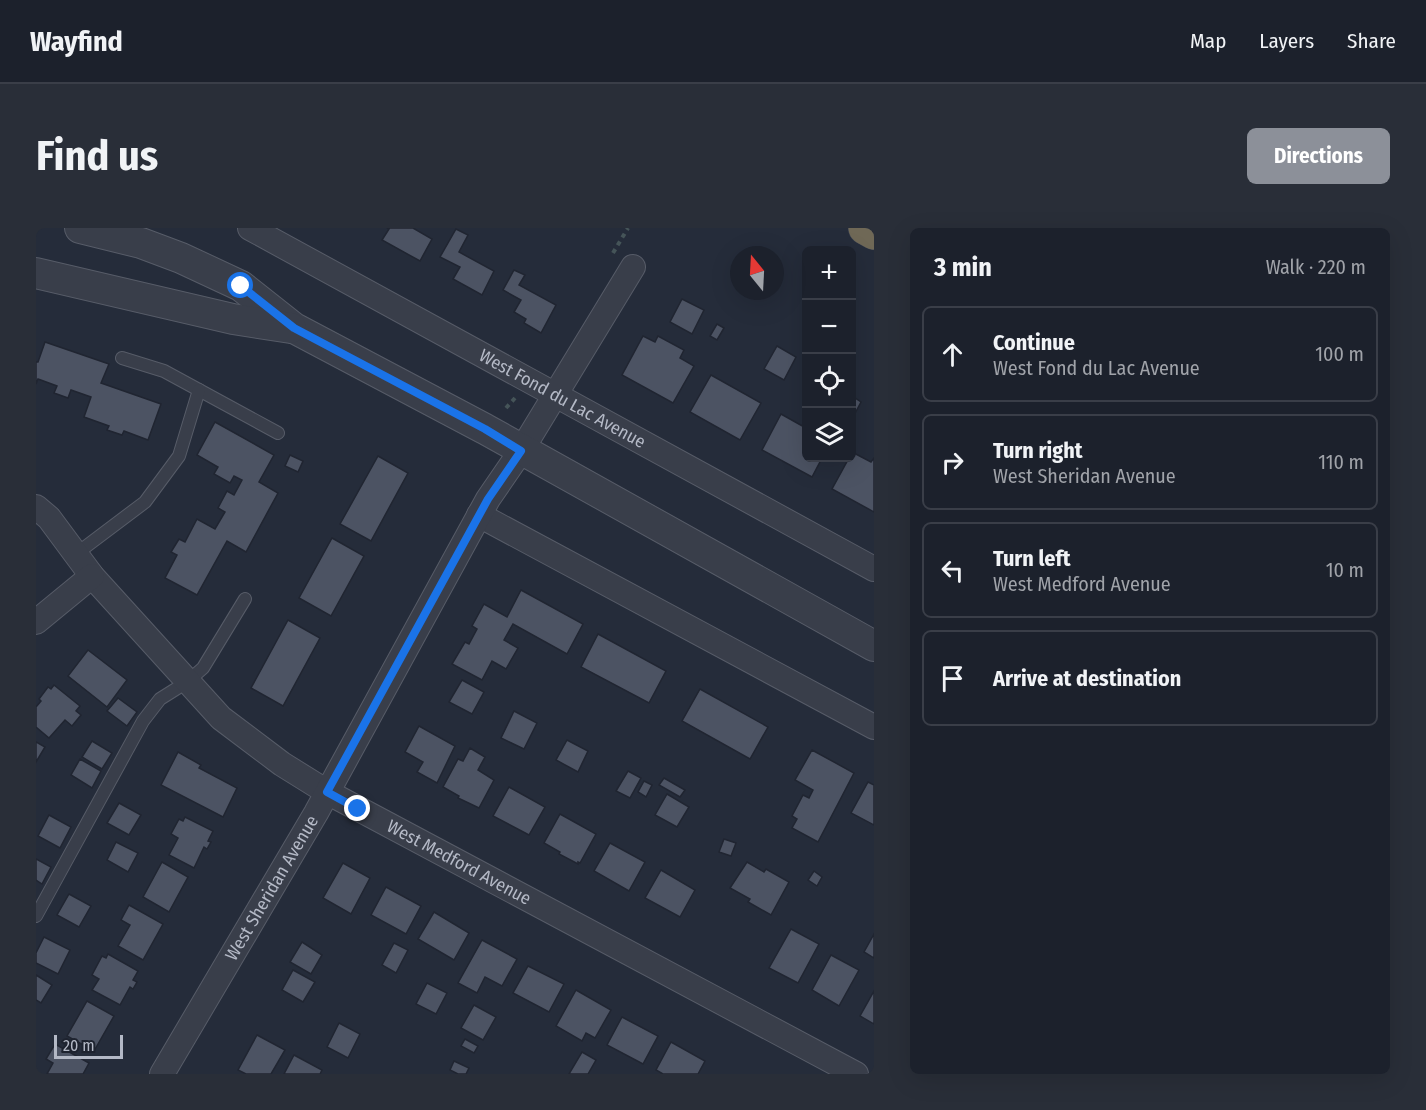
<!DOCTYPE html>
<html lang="en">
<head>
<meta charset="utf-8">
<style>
	:root { --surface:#1c212c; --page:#292e38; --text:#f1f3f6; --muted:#a0a3a9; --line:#3a3e48; --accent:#8c9099 }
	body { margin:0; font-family:"Fira Sans Condensed",sans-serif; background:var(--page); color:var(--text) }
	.controls { position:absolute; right:18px; top:18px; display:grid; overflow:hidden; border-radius:9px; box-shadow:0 6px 24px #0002 }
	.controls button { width:54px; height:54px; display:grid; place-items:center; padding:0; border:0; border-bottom:2px solid var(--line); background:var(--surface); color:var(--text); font:30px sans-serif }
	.compass { position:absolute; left:694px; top:18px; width:54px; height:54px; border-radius:50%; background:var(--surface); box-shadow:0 6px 24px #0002; rotate:342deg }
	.scale { position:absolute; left:18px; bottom:15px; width:69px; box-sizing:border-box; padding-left:6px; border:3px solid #b4b9c6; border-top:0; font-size:16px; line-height:21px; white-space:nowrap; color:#b4b9c6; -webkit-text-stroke:4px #1e232f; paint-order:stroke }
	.stop { position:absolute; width:18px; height:18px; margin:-14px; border:4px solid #1a73e8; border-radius:50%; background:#fff }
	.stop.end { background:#1a73e8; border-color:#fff; box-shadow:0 2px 6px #0008 }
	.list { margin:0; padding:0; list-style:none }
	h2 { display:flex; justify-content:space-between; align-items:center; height:78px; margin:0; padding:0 24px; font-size:26px }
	h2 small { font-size:20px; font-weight:400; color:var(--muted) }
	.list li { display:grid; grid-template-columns:39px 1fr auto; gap:18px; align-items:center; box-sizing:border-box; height:96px; margin:0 12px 12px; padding:0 12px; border:2px solid var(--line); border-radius:9px }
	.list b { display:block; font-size:22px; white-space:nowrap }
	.list p { margin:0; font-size:20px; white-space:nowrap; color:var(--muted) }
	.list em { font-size:20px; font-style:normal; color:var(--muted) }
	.icon { flex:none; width:33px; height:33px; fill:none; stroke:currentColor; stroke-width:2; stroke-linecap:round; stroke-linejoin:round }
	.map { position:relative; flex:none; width:838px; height:846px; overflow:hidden; border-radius:9px }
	header { display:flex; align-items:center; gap:36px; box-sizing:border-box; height:84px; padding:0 30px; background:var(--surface); border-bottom:2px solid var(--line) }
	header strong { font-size:28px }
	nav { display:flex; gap:33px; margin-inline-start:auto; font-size:21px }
	.intro { display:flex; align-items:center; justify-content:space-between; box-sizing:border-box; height:144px; padding:0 36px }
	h1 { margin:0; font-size:42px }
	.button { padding:15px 27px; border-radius:9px; background:var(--accent); color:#fff; font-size:21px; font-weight:700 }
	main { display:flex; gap:36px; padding:0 36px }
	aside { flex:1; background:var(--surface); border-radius:9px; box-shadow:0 6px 24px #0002 }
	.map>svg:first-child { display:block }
</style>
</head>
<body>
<header>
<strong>Wayfind</strong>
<nav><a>Map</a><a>Layers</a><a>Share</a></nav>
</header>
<div class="intro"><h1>Find us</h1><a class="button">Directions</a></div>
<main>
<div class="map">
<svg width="838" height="846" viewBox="0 0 838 846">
	<rect width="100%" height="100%" fill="#252c3a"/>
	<g fill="#4c5363" stroke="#202531" stroke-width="1.5">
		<path d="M351,0H377L396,11L384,33L346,12L353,1Z"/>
		<path d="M420,1L432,7L423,24L458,43L446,67L417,51L424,39L404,29Z"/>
		<path d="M478,42L489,47L483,57L520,77L505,105L488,95L490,91L478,84L485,72L467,62Z"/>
		<path d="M646,71L668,82L656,106L634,94Z"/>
		<path d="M681,96L688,100L681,112L674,108Z"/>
		<path d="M607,108L619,114L622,108L648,122L644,130L658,138L637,175L586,147Z"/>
		<path d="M9,114L73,136L65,155L125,176L112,212L88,203L86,207L71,202L73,198L48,189L55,169L35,162L32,170L18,165L21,158L2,151L0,156V134H2Z"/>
		<path d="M741,118L760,129L748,152L728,141Z"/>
		<path d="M675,147L725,175L704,212L654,184Z"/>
		<path d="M816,168L825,174L816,191Z"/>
		<path d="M745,186L770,200V230H786L776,249L726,222Z"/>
		<path d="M179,194L238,227L223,254L242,265L210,324L191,313L161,367L129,350L141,327L135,324L143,311L149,314L161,291L179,301L189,284L182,280L191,263L198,267L206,252L198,248L194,255L178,246L182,239L161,227Z"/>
		<path d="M816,224L835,234L838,230V284L796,261L813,230H816Z"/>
		<path d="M254,227L267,233L262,244L249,238Z"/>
		<path d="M342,228L372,245L335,313L304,296Z"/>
		<path d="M296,310L328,328L295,388L263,370Z"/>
		<path d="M485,362L547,396L531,426L477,396L468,412L482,420L470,441L456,433L446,452L416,436L429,414L433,416L441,401L436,398L448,376L471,389Z"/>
		<path d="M252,392L284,410L247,478L215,460Z"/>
		<path d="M562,406L630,443L613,475L545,439Z"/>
		<path d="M52,422L91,452L71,479L32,448Z"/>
		<path d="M426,452L448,464L436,486L413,474Z"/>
		<path d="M18,457L44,478L40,483L45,487L36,498L29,492L13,510L0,499V479L5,473L3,471L12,459L15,461Z"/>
		<path d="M664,461L732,499L714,531L646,493Z"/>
		<path d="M82,470L101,484L91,498L71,483Z"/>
		<path d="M478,483L501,495L488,521L465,510Z"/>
		<path d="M383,498L419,518L401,555L381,544L387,534L369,524Z"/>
		<path d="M531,512L552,523L542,544L520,532Z"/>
		<path d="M56,513L76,525L66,541L46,529Z"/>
		<path d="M0,514L9,519L0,534Z"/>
		<path d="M434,520L449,529L442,542L458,552L443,580L422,570L423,568L407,559L422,531L427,533Z"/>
		<path d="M776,522L818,545L782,614L756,600L761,591L756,588L767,567L773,570L777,562L759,552Z"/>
		<path d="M142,524L165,537L163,540L201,560L187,589L125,557Z"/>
		<path d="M44,531L65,543L56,560L35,547Z"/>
		<path d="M592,543L605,550L594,570L580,563Z"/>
		<path d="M628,550L649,562L644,569L623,557Z"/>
		<path d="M608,553L616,557L610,569L602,564Z"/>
		<path d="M832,554L838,557V597L815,585Z"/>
		<path d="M473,559L509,579L493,607L457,588Z"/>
		<path d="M631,566L653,579L641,599L619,587Z"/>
		<path d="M83,575L105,587L93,607L71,595Z"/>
		<path d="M524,586L560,606L544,635L542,634V636L523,626L524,624L508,615Z"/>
		<path d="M13,587L35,599L24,620L2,608Z"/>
		<path d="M149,589L177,603L172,613L175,614L171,621L168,619L158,640L133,627L142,610L135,606L143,591L147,593Z"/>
		<path d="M688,611L700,615L695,628L683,624Z"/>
		<path d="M80,614L102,625L92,644L71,632Z"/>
		<path d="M574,615L609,634L593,663L558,643Z"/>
		<path d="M0,631L15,639L6,656L0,652Z"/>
		<path d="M126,634L152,649L133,684L107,669Z"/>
		<path d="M711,634L728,644L730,641L753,654L735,687L712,674L714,671L694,660Z"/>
		<path d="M307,635L334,650L315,686L287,670Z"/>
		<path d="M625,642L659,662L644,689L609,670Z"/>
		<path d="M778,643L786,649L781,658L772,652Z"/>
		<path d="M350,659L385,678L370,706L335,687Z"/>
		<path d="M33,666L55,678L43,699L21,687Z"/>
		<path d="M93,677L127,696L107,732L82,718L94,697L85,692Z"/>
		<path d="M398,684L433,705L418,732L382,711Z"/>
		<path d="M755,701L783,716L762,755L733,740Z"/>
		<path d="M838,706V730L828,724Z"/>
		<path d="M8,709L34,722L22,746L0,735V725Z"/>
		<path d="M446,712L481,731L466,758L449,749L441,765L422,755Z"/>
		<path d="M266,714L286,727L275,746L254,734Z"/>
		<path d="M358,715L372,722L360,745L346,737Z"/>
		<path d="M72,726L102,743L97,752L101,754L97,761L94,759L84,777L56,762L63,751L56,747L66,728L70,730Z"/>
		<path d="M795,727L823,742L803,778L776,762Z"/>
		<path d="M492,738L528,756L513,784L477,765Z"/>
		<path d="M257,742L279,754L267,774L246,762Z"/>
		<path d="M0,747L16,757L5,775L0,772Z"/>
		<path d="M391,755L411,765L400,786L380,776Z"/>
		<path d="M540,762L575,782L559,810L550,805L546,813L520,798Z"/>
		<path d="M838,763V796L824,788Z"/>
		<path d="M51,773L78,788L58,823L31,808Z"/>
		<path d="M438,777L460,789L447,812L425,800Z"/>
		<path d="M586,789L622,808L607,836L571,817Z"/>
		<path d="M303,795L324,806L312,830L291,819Z"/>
		<path d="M221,807L249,822L235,846H210L202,842Z"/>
		<path d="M429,811L442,818L438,825L425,818Z"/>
		<path d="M635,814L669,833L662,846H627L620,842Z"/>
		<path d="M19,816L53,835L47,846H11L17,835L10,831Z"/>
		<path d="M546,824L560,832L552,846H533Z"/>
		<path d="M258,827L286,842L284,846H248Z"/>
		<path d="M418,833L433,840L430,846H422L414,842Z"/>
	</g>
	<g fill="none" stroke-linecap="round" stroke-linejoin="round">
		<g stroke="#575c68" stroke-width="14">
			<g id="service">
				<path d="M86,130L128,143L242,205"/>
				<path d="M40,326L109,274L143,228L163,162"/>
				<path d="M0,688L107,493L124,471L151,454L167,440L209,371"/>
			</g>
		</g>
		<g stroke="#575c68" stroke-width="26">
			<g id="minor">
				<path id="s1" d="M214,0L838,341"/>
				<path id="s2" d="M0,279L13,290L56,348L185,490L246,536L291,564L820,846"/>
				<path d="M443,287L838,499"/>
				<path d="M0,394L56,348"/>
				<path id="s3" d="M126,846L280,585L452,271L485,223L597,39"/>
			</g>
		</g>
		<g stroke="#575c68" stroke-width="32">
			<g id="tertiary">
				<path d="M44,0L105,15L145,30L205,58L258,100L449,201L838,418"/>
				<path d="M0,45L197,91L255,100"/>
			</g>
		</g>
		<g stroke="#444955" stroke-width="34">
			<path id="motorway" d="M829,0L838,5"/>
		</g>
		<g stroke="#455458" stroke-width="4" stroke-dasharray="4.5 4.5" stroke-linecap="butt">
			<path d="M577,25L592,0"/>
			<path d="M470,180L479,170"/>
		</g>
		<use href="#service" stroke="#393e4a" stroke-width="12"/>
		<use href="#minor" stroke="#393e4a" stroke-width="24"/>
		<use href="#tertiary" stroke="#393e4a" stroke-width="30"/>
		<use href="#motorway" stroke="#6f6856" stroke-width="33"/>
	</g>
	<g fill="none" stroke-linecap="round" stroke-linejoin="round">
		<path stroke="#1a73e8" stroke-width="8" d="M205,58L258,100L449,201L485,223L452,271L291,564L322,581"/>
	</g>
	<g text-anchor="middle" stroke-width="5" stroke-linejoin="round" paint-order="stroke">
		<g font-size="18" fill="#b4b9c6" stroke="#1e232f">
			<text dy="6" stroke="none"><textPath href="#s1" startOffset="356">West Fond du Lac Avenue</textPath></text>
			<text dy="6" stroke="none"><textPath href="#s2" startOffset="560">West Medford Avenue</textPath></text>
			<text dy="6" stroke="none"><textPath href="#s3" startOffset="216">West Sheridan Avenue</textPath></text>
		</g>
	</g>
</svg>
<div class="controls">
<button>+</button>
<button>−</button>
<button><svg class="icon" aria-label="locate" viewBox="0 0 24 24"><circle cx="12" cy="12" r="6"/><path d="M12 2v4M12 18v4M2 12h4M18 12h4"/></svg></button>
<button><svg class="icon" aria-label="layers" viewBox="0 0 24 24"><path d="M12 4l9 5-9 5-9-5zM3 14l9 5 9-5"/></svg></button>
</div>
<svg class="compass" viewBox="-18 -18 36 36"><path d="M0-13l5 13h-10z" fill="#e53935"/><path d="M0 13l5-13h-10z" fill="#a0a3a9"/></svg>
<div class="scale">20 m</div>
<div class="stop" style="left:205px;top:58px"></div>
<div class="stop end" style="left:322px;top:581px"></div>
</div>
<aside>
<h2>3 min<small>Walk · 220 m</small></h2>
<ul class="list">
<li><svg class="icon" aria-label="ahead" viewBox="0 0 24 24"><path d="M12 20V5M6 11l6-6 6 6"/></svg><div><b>Continue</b><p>West Fond du Lac Avenue</p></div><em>100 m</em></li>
<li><svg class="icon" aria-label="right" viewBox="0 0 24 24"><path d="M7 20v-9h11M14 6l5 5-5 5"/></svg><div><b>Turn right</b><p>West Sheridan Avenue</p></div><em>110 m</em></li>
<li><svg class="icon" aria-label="left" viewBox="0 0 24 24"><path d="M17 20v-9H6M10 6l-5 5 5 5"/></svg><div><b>Turn left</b><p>West Medford Avenue</p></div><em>10 m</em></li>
<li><svg class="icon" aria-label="arrive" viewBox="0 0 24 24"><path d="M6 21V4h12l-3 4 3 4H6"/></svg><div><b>Arrive at destination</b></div></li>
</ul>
</aside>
</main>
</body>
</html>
